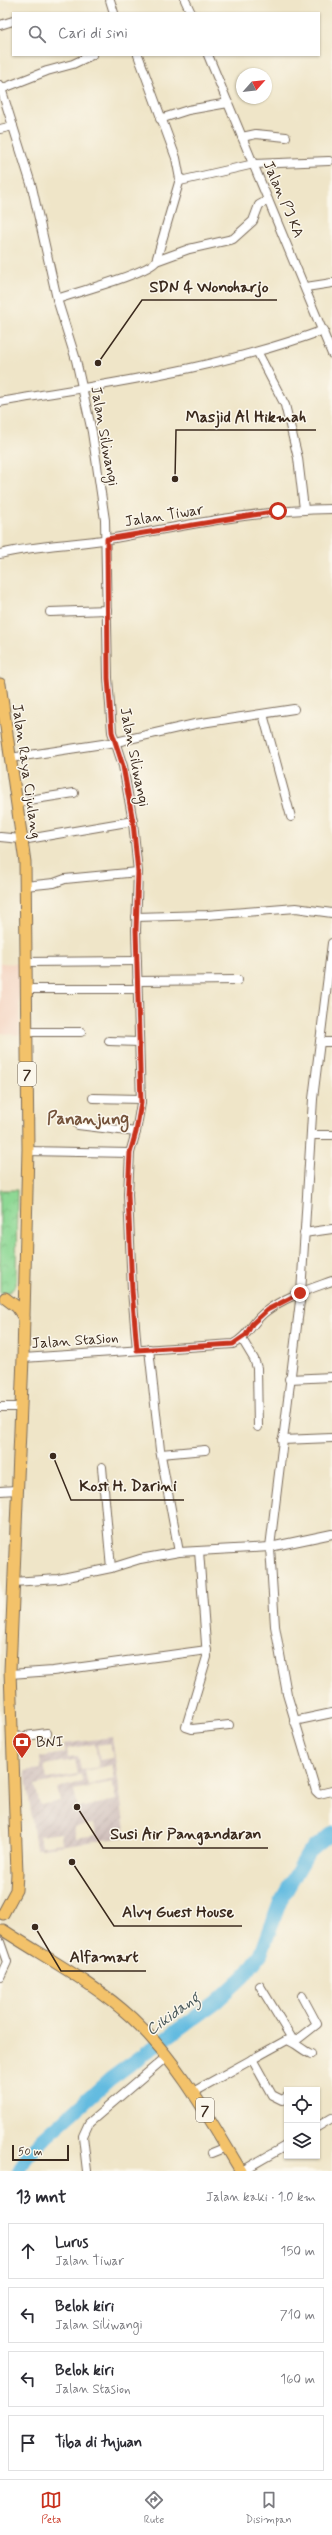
<!DOCTYPE html>
<html lang="id">
<head>
<meta charset="utf-8">
<style>
	:root { --surface:#fff; --page:#f2f2f3; --text:#2b2b33; --muted:#7c7c81; --line:#e1e1e2; --accent:#c8321e }
	body { margin:0; font-family:Mynerve,sans-serif; background:var(--page); color:var(--text) }
	.controls { position:absolute; right:12px; bottom:12px; display:grid; overflow:hidden; border-radius:0px; box-shadow:0 1px 3px #0004 }
	.controls button { width:36px; height:36px; display:grid; place-items:center; padding:0; border:0; border-bottom:1px solid var(--line); background:var(--surface); color:var(--text); font:20px sans-serif }
	.compass { position:absolute; left:236px; top:68px; width:36px; height:36px; border-radius:50%; background:var(--surface); box-shadow:0 1px 3px #0004; rotate:63deg }
	.scale { position:absolute; left:12px; bottom:10px; width:57px; box-sizing:border-box; padding-left:4px; border:2px solid #3b2a1e; border-top:0; font-size:11px; line-height:14px; white-space:nowrap; color:#3b2a1e; -webkit-text-stroke:3px #fbf7ec; paint-order:stroke }
	.stop { position:absolute; width:12px; height:12px; margin:-9px; border:3px solid #c8321e; border-radius:50%; background:#fff }
	.stop.end { background:#c8321e; border-color:#fff; box-shadow:0 1px 4px #0008 }
	.list { margin:0; padding:0; list-style:none }
	h2 { display:flex; justify-content:space-between; align-items:center; height:52px; margin:0; padding:0 16px; font-size:17px }
	h2 small { font-size:13px; font-weight:400; color:var(--muted) }
	.list li { display:grid; grid-template-columns:26px 1fr auto; gap:12px; align-items:center; box-sizing:border-box; height:56px; margin:0 8px 8px; padding:0 8px; border:1px solid var(--line); border-radius:0px }
	.list b { display:block; font-size:15px; white-space:nowrap }
	.list p { margin:0; font-size:13px; white-space:nowrap; color:var(--muted) }
	.list em { font-size:13px; font-style:normal; color:var(--muted) }
	.icon { flex:none; width:22px; height:22px; fill:none; stroke:currentColor; stroke-width:2; stroke-linecap:round; stroke-linejoin:round }
	.map { position:relative; flex:none; width:332px; height:2171px; overflow:hidden }
	.search { position:absolute; background:var(--surface); box-shadow:0 1px 3px #0004; left:12px; right:12px; top:12px; height:44px; display:flex; align-items:center; gap:10px; box-sizing:border-box; padding:0 14px; border-radius:0px; color:var(--muted); font-size:15px }
	.sheet { height:308px; background:var(--surface) }
	nav { display:flex; justify-content:space-around; align-items:center; box-sizing:border-box; height:56px; border-top:1px solid var(--line); background:var(--surface); font-size:11px; color:var(--muted) }
	nav a { display:grid; justify-items:center; gap:2px }
	nav .on { color:var(--accent) }
	.map>svg:first-child { display:block }
</style>
</head>
<body>
<div class="map">
<svg width="332" height="2171" viewBox="0 0 332 2171">
	<defs>
		<pattern id="industrial-furrows" width="10" height="10" patternUnits="userSpaceOnUse"><rect width="10" height="10" fill="#d0c0bc"/><path d="M-1 1l2-2M0 10L10 0M9 11l2-2" fill="none" stroke="#b4a5a1"/></pattern>
		<pattern id="park-crowns" width="20" height="18" patternUnits="userSpaceOnUse"><rect width="20" height="18" fill="#8ed894"/><path d="M2 6a3 3 0 1 1 6 0M12 15a3 3 0 1 1 6 0" fill="none" stroke="#7bba7f"/></pattern>
	</defs>
	<rect width="100%" height="100%" fill="#fbf7ec"/>
	<filter id="ink" filterUnits="userSpaceOnUse"><feTurbulence type="fractalNoise" baseFrequency=".025" numOctaves="2"/><feDisplacementMap in="SourceGraphic" scale="8" xChannelSelector="R" yChannelSelector="G"/><feConvolveMatrix kernelMatrix="1 2 1 2 8 2 1 2 1" color-interpolation-filters="sRGB"/></filter>
	<filter id="wash" filterUnits="userSpaceOnUse"><feTurbulence type="fractalNoise" baseFrequency=".012" numOctaves="4" result="noise"/><feDisplacementMap in="SourceGraphic" scale="16" xChannelSelector="R" yChannelSelector="G"/><feGaussianBlur stdDeviation="0.9" result="paint"/><feColorMatrix in="noise" values="0 0 0 0 0 0 0 0 0 0 0 0 0 0 0 0 0 1.4 0 .05"/><feComposite in="paint" operator="in"/></filter>
	<g filter="url(#wash)">
		<rect width="100%" height="100%" fill="#efe5c8"/>
		<path fill="#f4d3c0" d="M0,963L19,964L20,1035L0,1033Z"/>
		<path fill="url(#industrial-furrows)" fill-rule="evenodd" d="M112,1737L126,1837L36,1849L25,1771L41,1769L40,1757L65,1753L64,1744ZM110,1743L113,1758L100,1760L97,1745ZM95,1744L99,1767L81,1770L78,1756L68,1757L67,1749ZM75,1760L78,1774L47,1779L44,1765ZM112,1765L115,1779L88,1785L85,1771ZM82,1775L83,1782L57,1788L60,1801L40,1805L35,1785ZM112,1782L116,1800L78,1808L74,1790ZM94,1824L96,1835L76,1838L74,1827ZM61,1833L62,1843L42,1846L40,1836Z"/>
		<path fill="url(#park-crowns)" stroke="#648159" d="M0,1190H17L16,1285C11,1292 8,1293 0,1293Z"/>
		<g fill="none" stroke-linecap="round" stroke-linejoin="round">
			<path stroke="#63bbe0" stroke-width="14" d="M19,2171L27,2156L43,2139L110,2079L216,2002L244,1976L261,1954L280,1902L308,1853L332,1833"/>
		</g>
	</g>
	<g filter="url(#ink)">
		<g fill="none" stroke-linecap="round" stroke-linejoin="round">
			<g stroke="#7a6b5a" stroke-width="10">
				<g id="minor">
					<path d="M110,0L114,13"/>
					<path d="M185,0L191,13"/>
					<path d="M0,25L13,21"/>
					<path d="M208,55L332,354"/>
					<path d="M0,85L32,187L57,299L76,360L92,432L105,520L108,678L112,732L123,766L133,822L138,872L136,930L141,1103L136,1132L130,1153L128,1194L132,1290L137,1350"/>
					<path d="M1,89L47,71L73,64L92,55"/>
					<path d="M160,119L188,110L228,103"/>
					<path d="M0,129L13,126"/>
					<path d="M242,137L256,134L286,137"/>
					<path d="M180,181L254,164L329,161"/>
					<path d="M156,261L189,249L233,239L253,221L259,205L268,200"/>
					<path d="M306,287L332,283"/>
					<path d="M57,299C74,293 149,273 156,261L180,179L176,158L138,55"/>
					<path d="M258,353L285,405L298,458L304,509"/>
					<path d="M0,402C110,383 218,369 324,330"/>
					<path d="M0,554C36,545 73,545 109,539C183,526 257,510 332,509"/>
					<path d="M50,612L107,610"/>
					<path d="M263,714L291,817"/>
					<path d="M10,758L116,742L195,724L294,709"/>
					<path d="M16,802L74,793"/>
					<path d="M0,837L21,839"/>
					<path d="M22,840L133,821"/>
					<path d="M25,886L54,883L65,879L138,872"/>
					<path d="M136,917L207,915L296,908L332,913"/>
					<path d="M332,943L313,1099L301,1293L270,1547L275,1626L287,1694L316,1791L319,1794L332,1791"/>
					<path d="M26,962L137,961"/>
					<path d="M137,981L238,980"/>
					<path d="M26,989H137"/>
					<path d="M27,1032H81"/>
					<path d="M109,1041L139,1042"/>
					<path d="M320,1042H332"/>
					<path d="M93,1098L141,1099"/>
					<path d="M78,1125L136,1132"/>
					<path d="M311,1135H332"/>
					<path d="M28,1151L130,1153"/>
					<path d="M304,1233L332,1229"/>
					<path d="M242,1339L254,1359L257,1368L258,1427"/>
					<path d="M149,1349L160,1450L179,1552"/>
					<path d="M23,1358L233,1344C248,1337 252,1322 265,1312C284,1297 310,1289 332,1281"/>
					<path d="M289,1379L332,1377"/>
					<path d="M0,1407H21"/>
					<path d="M282,1440L332,1438"/>
					<path d="M161,1454L205,1450"/>
					<path d="M102,1467L111,1568"/>
					<path d="M0,1491L17,1490"/>
					<path d="M199,1551L207,1657L186,1727L192,1729L229,1725"/>
					<path d="M13,1582L58,1579L111,1568L140,1559L179,1552L270,1547L332,1534"/>
					<path d="M10,1674L53,1671L207,1650"/>
					<path d="M294,1721L332,1713"/>
					<path d="M11,1738L47,1733"/>
					<path d="M0,1942L7,1962L0,1977"/>
					<path d="M260,1986L294,2042L317,2024L302,1996"/>
					<path d="M252,2059L272,2095L282,2100L287,2097"/>
					<path d="M193,2092L287,2040C296,2043 302,2050 311,2054"/>
					<path d="M317,2127L332,2118"/>
					<path d="M212,2153L227,2147"/>
					<path d="M87,2171L83,2136L89,2123L166,2057"/>
					<path d="M242,2171L287,2145"/>
				</g>
			</g>
			<g stroke="#7a6b5a" stroke-width="13">
				<g id="highway">
					<path d="M0,684L25,862L28,1149L23,1358L10,1671L17,1874L16,1890L3,1914"/>
					<path d="M5,1298L17,1307L24,1318"/>
					<path d="M3,1930C46,1958 94,1983 132,2018C178,2061 209,2118 241,2171"/>
				</g>
			</g>
			<use href="#minor" stroke="#fff" stroke-width="8"/>
			<use href="#highway" stroke="#f3c26a" stroke-width="11"/>
		</g>
	</g>
	<g fill="none" stroke-linecap="round" stroke-linejoin="round" filter="url(#ink)">
		<path stroke="#c8321e" stroke-width="5" d="M278,511L107,539L108,678L112,732L123,766L133,822L138,872L136,930L141,1103L136,1132L130,1153L128,1194L132,1290L137,1350L233,1344L246,1335L252,1324L267,1310L300,1293"/>
	</g>
	<defs>
		<g id="bank-pin" transform="scale(1)"><path d="M0 17L-7.5 6A9.5 9.5 0 1 1 7.5 6Z" fill="#c8321e" stroke="#fbf7ec"/><path d="M-6-4H6V4H-6ZM0-2.3a2.3 2.3 0 1 0 0 4.6a2.3 2.3 0 1 0 0-4.6Z" fill="#fff"/></g>
	</defs>
	<g fill-rule="evenodd">
		<use href="#bank-pin" x="22" y="1742"/>
	</g>
	<g text-anchor="middle" stroke-width="3" stroke-linejoin="round" paint-order="stroke">
		<g fill="#fbf7ec" stroke="#75685c" stroke-width="1">
			<rect x="18" y="1062" width="18" height="24" rx="3"/>
			<rect x="196" y="2098" width="18" height="24" rx="3"/>
		</g>
		<g font-size="14" font-weight="bold" fill="#3b2a1e">
			<text x="27" y="1079">7</text>
			<text x="205" y="2115">7</text>
		</g>
		<g font-size="15" fill="#3b2a1e" stroke="#fbf7ec">
			<text transform="translate(284 199) rotate(67)" y="5">Jalan PJ KA</text>
			<text transform="translate(105 436) rotate(80)" y="5">Jalan Siliwangi</text>
			<text transform="translate(164 515) rotate(-9)" y="5">Jalan Tiwar</text>
			<text transform="translate(135 757) rotate(79)" y="5">Jalan Siliwangi</text>
			<text transform="translate(27 771) rotate(82)" y="5">Jalan Raya Cijulang</text>
			<text transform="translate(75 1340) rotate(-4)" y="5">Jalan Stasion</text>
		</g>
		<g font-size="15" fill="#3b2a1e" stroke="#fbf7ec" text-anchor="start">
			<text x="36" y="1747">BNI</text>
		</g>
		<g font-size="16" font-style="italic" fill="#475658" stroke="#fbf7ec">
			<text transform="translate(172 2013) rotate(-36)" y="6">Cikidang</text>
		</g>
		<g font-size="17" font-weight="bold" fill="#75533b" stroke="#fbf7ec">
			<text x="88" y="1124">Pananjung</text>
		</g>
	</g>
	<path fill="none" stroke="#3b2a1e" stroke-width="1.5" d="M98 363L142 300H277M175 479L176 430H316M53 1456L71 1500H184M77 1807L103 1848H268M72 1862L114 1926H242M35 1927L61 1971H146"/>
	<g fill="#3b2a1e" stroke="#fbf7ec" stroke-width="1.5">
		<circle cx="98" cy="363" r="4"/>
		<circle cx="175" cy="479" r="4"/>
		<circle cx="53" cy="1456" r="4"/>
		<circle cx="77" cy="1807" r="4"/>
		<circle cx="72" cy="1862" r="4"/>
		<circle cx="35" cy="1927" r="4"/>
	</g>
	<g font-size="16" text-anchor="middle" font-weight="bold" fill="#3b2a1e" stroke="#fbf7ec" stroke-width="3" stroke-linejoin="round" paint-order="stroke">
		<text x="209" y="292">SDN 4 Wonoharjo</text>
		<text x="246" y="422">Masjid Al Hikmah</text>
		<text x="128" y="1491">Kost H. Darini</text>
		<text x="186" y="1839">Susi Air Pangandaran</text>
		<text x="178" y="1917">Alvy Guest House</text>
		<text x="104" y="1962">Alfamart</text>
	</g>
</svg>
<div class="controls">
<button><svg class="icon" aria-label="locate" viewBox="0 0 24 24"><circle cx="12" cy="12" r="6"/><path d="M12 2v4M12 18v4M2 12h4M18 12h4"/></svg></button>
<button><svg class="icon" aria-label="layers" viewBox="0 0 24 24"><path d="M12 4l9 5-9 5-9-5zM3 14l9 5 9-5"/></svg></button>
</div>
<svg class="compass" viewBox="-18 -18 36 36"><path d="M0-13l5 13h-10z" fill="#e53935"/><path d="M0 13l5-13h-10z" fill="#7c7c81"/></svg>
<div class="scale">50 m</div>
<div class="stop" style="left:278px;top:511px"></div>
<div class="stop end" style="left:300px;top:1293px"></div>
<div class="search"><svg class="icon" aria-label="search" viewBox="0 0 24 24"><circle cx="10" cy="10" r="6"/><path d="M15 15l6 6"/></svg>Cari di sini</div>
</div>
<section class="sheet">
<h2>13 mnt<small>Jalan kaki · 1.0 km</small></h2>
<ul class="list">
<li><svg class="icon" aria-label="ahead" viewBox="0 0 24 24"><path d="M12 20V5M6 11l6-6 6 6"/></svg><div><b>Lurus</b><p>Jalan Tiwar</p></div><em>150 m</em></li>
<li><svg class="icon" aria-label="left" viewBox="0 0 24 24"><path d="M17 20v-9H6M10 6l-5 5 5 5"/></svg><div><b>Belok kiri</b><p>Jalan Siliwangi</p></div><em>710 m</em></li>
<li><svg class="icon" aria-label="left" viewBox="0 0 24 24"><path d="M17 20v-9H6M10 6l-5 5 5 5"/></svg><div><b>Belok kiri</b><p>Jalan Stasion</p></div><em>160 m</em></li>
<li><svg class="icon" aria-label="arrive" viewBox="0 0 24 24"><path d="M6 21V4h12l-3 4 3 4H6"/></svg><div><b>Tiba di tujuan</b></div></li>
</ul>
</section>
<nav>
<a class="on"><svg class="icon" aria-label="map" viewBox="0 0 24 24"><path d="M3 6l6-2 6 2 6-2v14l-6 2-6-2-6 2zM9 4v14M15 6v14"/></svg>Peta</a>
<a><svg class="icon" aria-label="directions" viewBox="0 0 24 24"><path d="M12 3l9 9-9 9-9-9zM9 14v-3h6M13 9l2 2-2 2"/></svg>Rute</a>
<a><svg class="icon" aria-label="saved" viewBox="0 0 24 24"><path d="M7 4h10v16l-5-4-5 4z"/></svg>Disimpan</a>
</nav>
</body>
</html>
